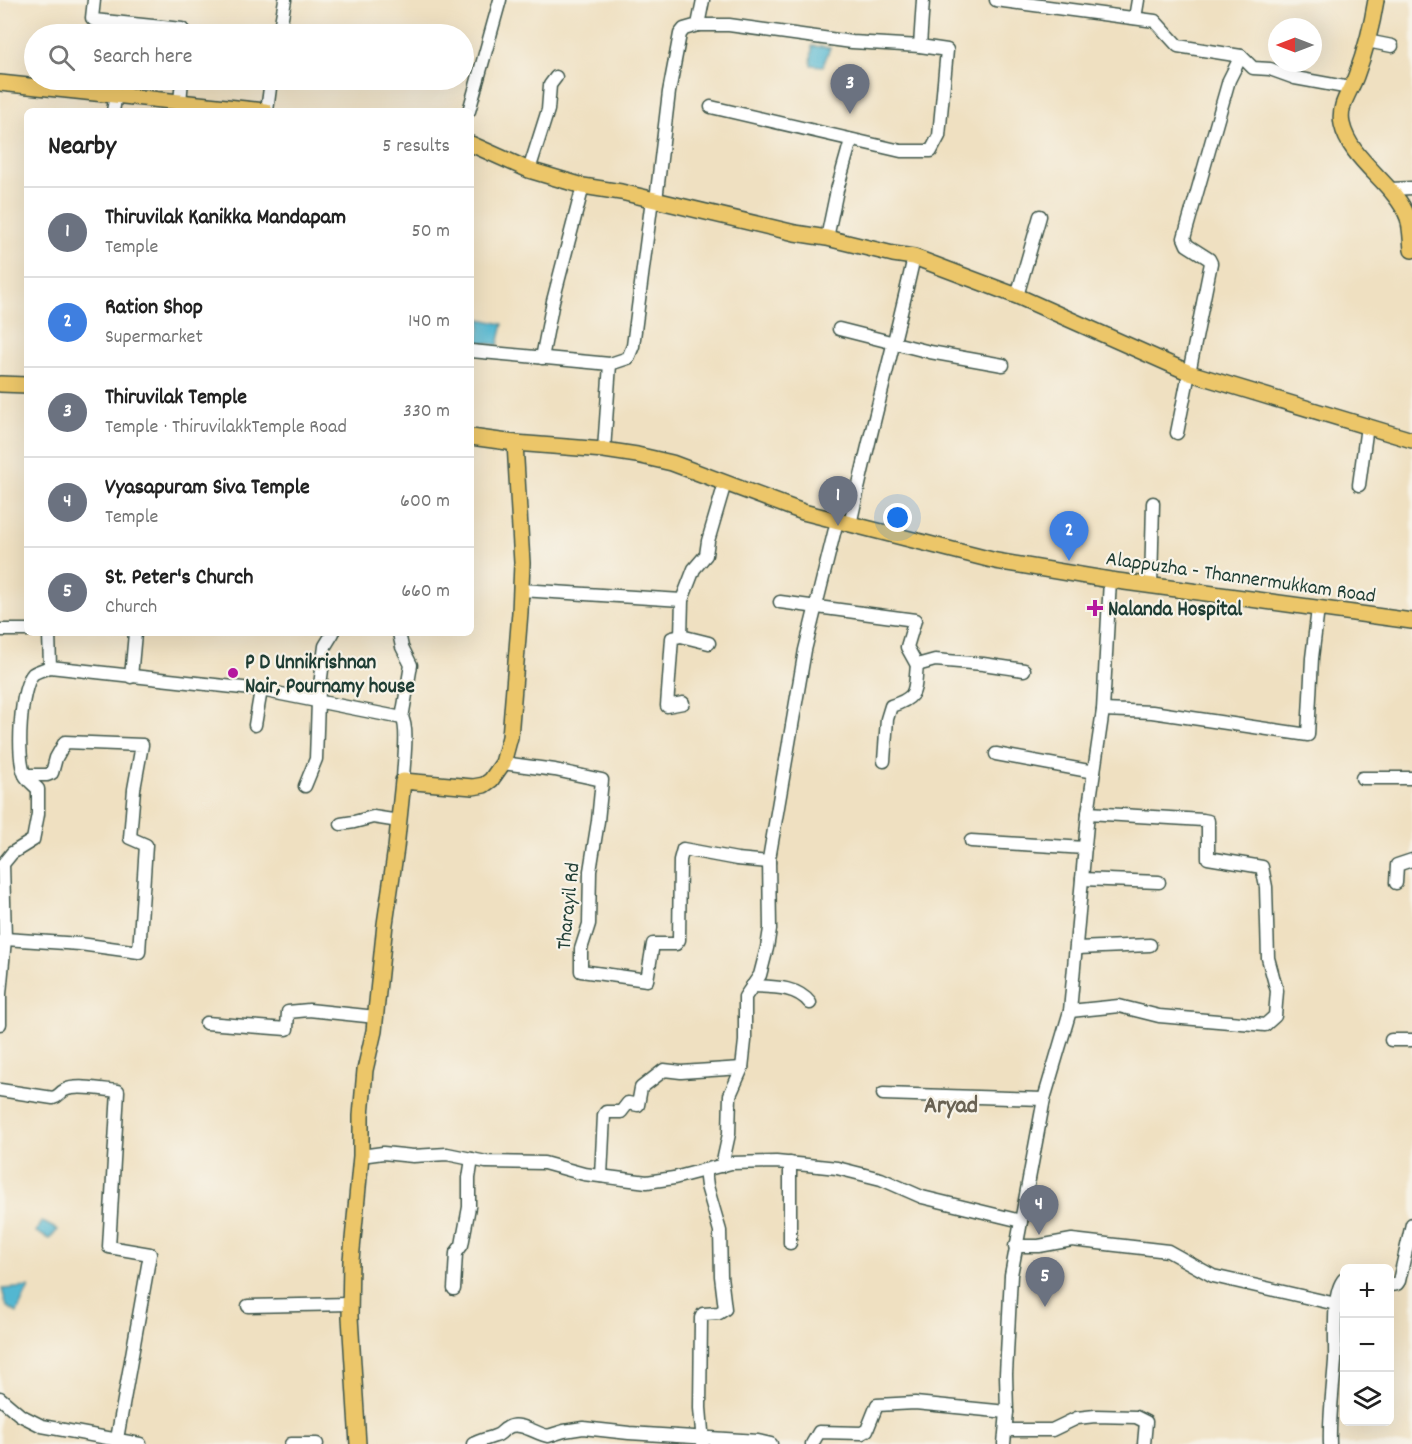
<!DOCTYPE html>
<html lang="en">
<head>
<meta charset="utf-8">
<style>
	:root { --surface:#fff; --page:#f2f2f2; --text:#222; --muted:#767676; --line:#e0e0e0; --accent:#b5179e }
	body { margin:0; font-family:Dekko,sans-serif; background:var(--page); color:var(--text) }
	.controls { position:absolute; right:18px; bottom:18px; display:grid; overflow:hidden; border-radius:9px; box-shadow:0 6px 24px #0002 }
	.controls button { width:54px; height:54px; display:grid; place-items:center; padding:0; border:0; border-bottom:2px solid var(--line); background:var(--surface); color:var(--text); font:30px sans-serif }
	.compass { position:absolute; left:1268px; top:18px; width:54px; height:54px; border-radius:50%; background:var(--surface); box-shadow:0 6px 24px #0002; rotate:270deg }
	.you { position:absolute; left:898px; top:518px; width:21px; height:21px; margin:-15px; border:4px solid #fff; border-radius:50%; background:#1a73e8; box-shadow:0 0 0 9px #1a73e833 }
	.badge { display:grid; place-items:center; width:39px; height:39px; border-radius:50%; background:var(--accent); color:#fff; font-size:20px; font-weight:700 }
	.pin { position:absolute; translate:-50% -50px; filter:drop-shadow(0 2px 3px #0008) }
	.pin::after { content:''; position:absolute; top:32px; width:21px; height:18px; background:inherit; clip-path:polygon(0 0,100% 0,50% 100%) }
	.list { margin:0; padding:0; list-style:none }
	h2 { display:flex; justify-content:space-between; align-items:center; height:78px; margin:0; padding:0 24px; font-size:26px }
	h2 small { font-size:20px; font-weight:400; color:var(--muted) }
	.list li { display:grid; grid-template-columns:39px 1fr auto; gap:18px; align-items:center; box-sizing:border-box; height:90px; padding:0 24px; border-top:2px solid var(--line) }
	.list b { display:block; font-size:22px; white-space:nowrap }
	.list p { margin:0; font-size:20px; white-space:nowrap; color:var(--muted) }
	.list em { font-size:20px; font-style:normal; color:var(--muted) }
	.icon { flex:none; width:33px; height:33px; fill:none; stroke:currentColor; stroke-width:2; stroke-linecap:round; stroke-linejoin:round }
	.map { position:relative; flex:none; width:1412px; height:1444px; overflow:hidden }
	.search { position:absolute; background:var(--surface); box-shadow:0 6px 24px #0002; left:24px; top:24px; width:450px; height:66px; display:flex; align-items:center; gap:15px; box-sizing:border-box; padding:0 21px; border-radius:33px; color:var(--muted); font-size:22px }
	.panel { position:absolute; background:var(--surface); box-shadow:0 6px 24px #0002; left:24px; top:108px; width:450px; height:528px; border-radius:9px }
	.map>svg:first-child { display:block }
</style>
</head>
<body>
<div class="map">
<svg width="1412" height="1444" viewBox="0 0 1412 1444">
	<rect width="100%" height="100%" fill="#f7f3e8"/>
	<filter id="ink" filterUnits="userSpaceOnUse"><feTurbulence type="fractalNoise" baseFrequency=".0167" numOctaves="2"/><feDisplacementMap in="SourceGraphic" scale="12" xChannelSelector="R" yChannelSelector="G"/><feConvolveMatrix kernelMatrix="1 2 1 2 8 2 1 2 1" color-interpolation-filters="sRGB"/></filter>
	<filter id="wash" filterUnits="userSpaceOnUse"><feTurbulence type="fractalNoise" baseFrequency=".008" numOctaves="4" result="noise"/><feDisplacementMap in="SourceGraphic" scale="24" xChannelSelector="R" yChannelSelector="G"/><feGaussianBlur stdDeviation="1.35" result="paint"/><feColorMatrix in="noise" values="0 0 0 0 0 0 0 0 0 0 0 0 0 0 0 0 0 1.4 0 .05"/><feComposite in="paint" operator="in"/></filter>
	<g filter="url(#wash)">
		<rect width="100%" height="100%" fill="#efe0c1"/>
		<g fill="#53b7d1" stroke="#397a82" stroke-width="1.5">
			<path d="M812,46L830,48L823,66L811,65Z"/>
			<path d="M481,319L503,324L498,345L478,342Z"/>
			<path d="M41,1221L58,1230L49,1239L36,1232Z"/>
			<path d="M29,1287L17,1313L7,1307L2,1289Z"/>
		</g>
	</g>
	<g filter="url(#ink)">
		<g fill="none" stroke-linecap="round" stroke-linejoin="round">
			<g stroke="#3e5549" stroke-width="15">
				<g id="minor">
					<path d="M94,0L92,18L94,20L182,29L186,34"/>
					<path d="M996,0L1155,21L1178,46L1241,56"/>
					<path d="M1135,18L1138,0"/>
					<path d="M698,25H729L852,42L920,46"/>
					<path d="M279,34L285,0"/>
					<path d="M1367,41L1392,46"/>
					<path d="M180,102L182,80"/>
					<path d="M711,107L901,151H931L939,136L947,50L920,46L923,0"/>
					<path d="M113,111L116,95"/>
					<path d="M267,111L271,80"/>
					<path d="M469,111L500,0"/>
					<path d="M529,170L548,110L550,85L556,77"/>
					<path d="M1390,189L1412,188"/>
					<path d="M656,200L669,92L680,34L684,29L698,25L703,0"/>
					<path d="M827,238L837,190L851,140"/>
					<path d="M1017,296L1040,216"/>
					<path d="M839,329L930,352L1003,365"/>
					<path d="M471,351L610,364L628,358L633,346L652,199"/>
					<path d="M542,358L553,301L583,186"/>
					<path d="M1177,433L1211,263L1209,259L1187,245L1184,238L1229,80L1241,56L1253,68L1270,69L1295,78L1350,88"/>
					<path d="M604,450L610,364"/>
					<path d="M1359,485L1367,426"/>
					<path d="M850,525C869,435 894,347 914,257"/>
					<path d="M1151,586L1153,503"/>
					<path d="M521,590L682,600"/>
					<path d="M780,602L915,620L907,647L917,665L935,660L983,664L1024,670"/>
					<path d="M0,630H27"/>
					<path d="M49,633L50,667"/>
					<path d="M399,633L402,647L411,665L402,718"/>
					<path d="M681,636L672,638L667,706L683,703"/>
					<path d="M709,643L681,636L682,600L694,569L706,555L708,541L725,483"/>
					<path d="M131,677L135,633"/>
					<path d="M1103,710L1152,712L1308,735L1312,658L1318,609"/>
					<path d="M255,725L261,690"/>
					<path d="M996,754L1094,772"/>
					<path d="M884,761L887,719L891,706C919,697 914,691 917,665"/>
					<path d="M503,763L555,770L602,780L598,821L590,871L589,924L581,949V971L647,980L653,944H676L679,940L680,860L683,849L737,859L769,862"/>
					<path d="M1362,778H1412"/>
					<path d="M305,786L316,759L318,701L325,646L333,633"/>
					<path d="M341,824L354,822L373,817L399,821"/>
					<path d="M971,841L1085,848"/>
					<path d="M1082,879L1159,882"/>
					<path d="M1396,883L1397,865L1412,860"/>
					<path d="M5,939L80,944L139,952L146,845L130,838L134,789L142,745L65,742L56,758L52,773L47,775H25"/>
					<path d="M1077,948L1150,945"/>
					<path d="M752,986C773,987 797,986 810,1003"/>
					<path d="M1070,1011L1119,1006L1159,1016L1265,1025L1275,1016L1277,991L1268,958L1266,887L1262,867L1208,858V821L1203,820L1088,813"/>
					<path d="M206,1023L287,1029L288,1012L309,1010L376,1017"/>
					<path d="M0,1024V994L5,939L3,864L12,853L33,840L38,814V789C34,785 27,780 25,775C16,759 20,688 33,674C37,671 45,669 50,667L261,690L402,718C409,728 403,766 403,781"/>
					<path d="M1391,1040H1412"/>
					<path d="M0,1090L53,1098C60,1096 59,1093 65,1090C76,1084 106,1090 118,1091L109,1247L150,1254L117,1439"/>
					<path d="M883,1094L1044,1099"/>
					<path d="M361,1156L383,1153L413,1156L447,1154L486,1162L544,1163L584,1174L647,1182L674,1178L731,1163L776,1162L818,1166L837,1168L881,1179L922,1197L1021,1221"/>
					<path d="M722,1166L729,1134L730,1095L742,1068L745,1041V997L760,975L767,948L770,929L769,859L805,650L837,521"/>
					<path d="M601,1176L604,1115L606,1112H621L628,1103L638,1105L641,1088L664,1070L681,1072L742,1068"/>
					<path d="M790,1243V1163"/>
					<path d="M1015,1246H1039L1072,1240L1168,1251L1213,1276L1336,1304"/>
					<path d="M1390,1285L1397,1284L1399,1281L1412,1224"/>
					<path d="M454,1289L456,1253L462,1245L469,1207V1178L472,1159"/>
					<path d="M248,1306L351,1304"/>
					<path d="M0,1398L20,1415L42,1426L140,1444"/>
					<path d="M1006,1430H1052L1077,1418L1095,1416L1136,1417L1146,1422L1144,1444"/>
					<path d="M703,1443L700,1408L701,1318L703,1314L719,1313L725,1309L721,1276L720,1231L707,1186L705,1170"/>
					<path d="M291,1444H317"/>
					<path d="M473,1444C480,1440 487,1439 495,1436C501,1435 502,1430 507,1428C519,1420 536,1434 548,1436L564,1431L583,1428L629,1433L758,1441L771,1444"/>
					<path d="M812,1444L819,1432L862,1433L867,1430L877,1405L915,1403L1007,1412"/>
					<path d="M1004,1444L1007,1412L1006,1374L1011,1275L1044,1099L1070,1011L1088,813L1103,710L1110,580"/>
					<path d="M1330,1444C1329,1416 1333,1389 1335,1361C1336,1341 1331,1293 1344,1279"/>
				</g>
			</g>
			<g stroke="#3e5549" stroke-width="18">
				<g id="major">
					<path d="M1376,0C1372,25 1365,52 1356,76C1350,92 1338,106 1342,124C1350,161 1395,183 1408,218C1411,228 1411,240 1412,250"/>
					<path d="M0,83L265,111"/>
					<path d="M471,144L529,170L583,186L621,192L795,233L827,238L893,254L914,257L1017,296L1190,373L1412,440"/>
					<path d="M0,384L27,385"/>
					<path d="M471,437L515,443L604,450L637,455L672,463L803,512L996,561L1110,580L1412,621"/>
					<path d="M358,1444L350,1317L351,1260L361,1156V1116L365,1070L374,1031L385,924L396,848L403,781L473,787L484,785L491,780L503,763L510,737L520,612L522,563L515,443"/>
				</g>
			</g>
			<use href="#minor" stroke="#fff" stroke-width="12"/>
			<use href="#major" stroke="#ecc669" stroke-width="15"/>
		</g>
	</g>
	<g fill="#b5179e" stroke="#f7f3e8" stroke-width="2">
		<path d="M1092 599h6v6h6v6h-6v6h-6v-6h-6v-6h6z"/>
		<circle cx="233" cy="673" r="6"/>
	</g>
	<g text-anchor="middle" stroke-width="4.5" stroke-linejoin="round" paint-order="stroke">
		<g font-size="21" fill="#1f3d34" stroke="#f7f3e8">
			<text transform="translate(1241 576) rotate(8)" y="7">Alappuzha - Thannermukkam Road</text>
			<text transform="translate(567 906) rotate(-84)" y="7">Tharayil Rd</text>
		</g>
		<g font-size="21" font-weight="bold" fill="#1f3d34" stroke="#f7f3e8" text-anchor="start">
			<text x="1108" y="615">Nalanda Hospital</text>
			<text x="245" y="668">P D Unnikrishnan<tspan x="245" dy="24">Nair, Pournamy house</tspan></text>
		</g>
		<g font-size="24" font-weight="bold" fill="#696253" stroke="#f7f3e8">
			<text x="951" y="1112">Aryad</text>
		</g>
	</g>
</svg>
<div class="controls">
<button>+</button>
<button>−</button>
<button><svg class="icon" aria-label="layers" viewBox="0 0 24 24"><path d="M12 4l9 5-9 5-9-5zM3 14l9 5 9-5"/></svg></button>
</div>
<svg class="compass" viewBox="-18 -18 36 36"><path d="M0-13l5 13h-10z" fill="#e53935"/><path d="M0 13l5-13h-10z" fill="#767676"/></svg>
<div class="you"></div>
<div class="pin badge" style="left:838px;top:526px;background:#6b7280">1</div>
<div class="pin badge" style="left:1069px;top:561px;background:#3f7fe0">2</div>
<div class="pin badge" style="left:850px;top:114px;background:#6b7280">3</div>
<div class="pin badge" style="left:1039px;top:1235px;background:#6b7280">4</div>
<div class="pin badge" style="left:1045px;top:1307px;background:#6b7280">5</div>
<div class="search"><svg class="icon" aria-label="search" viewBox="0 0 24 24"><circle cx="10" cy="10" r="6"/><path d="M15 15l6 6"/></svg>Search here</div>
<section class="panel">
<h2>Nearby<small>5 results</small></h2>
<ul class="list">
<li><span class="badge" style="background:#6b7280">1</span><div><b>Thiruvilak Kanikka Mandapam</b><p>Temple</p></div><em>50 m</em></li>
<li><span class="badge" style="background:#3f7fe0">2</span><div><b>Ration Shop</b><p>Supermarket</p></div><em>140 m</em></li>
<li><span class="badge" style="background:#6b7280">3</span><div><b>Thiruvilak Temple</b><p>Temple · ThiruvilakkTemple Road</p></div><em>330 m</em></li>
<li><span class="badge" style="background:#6b7280">4</span><div><b>Vyasapuram Siva Temple</b><p>Temple</p></div><em>600 m</em></li>
<li><span class="badge" style="background:#6b7280">5</span><div><b>St. Peter's Church</b><p>Church</p></div><em>660 m</em></li>
</ul>
</section>
</div>
</body>
</html>
